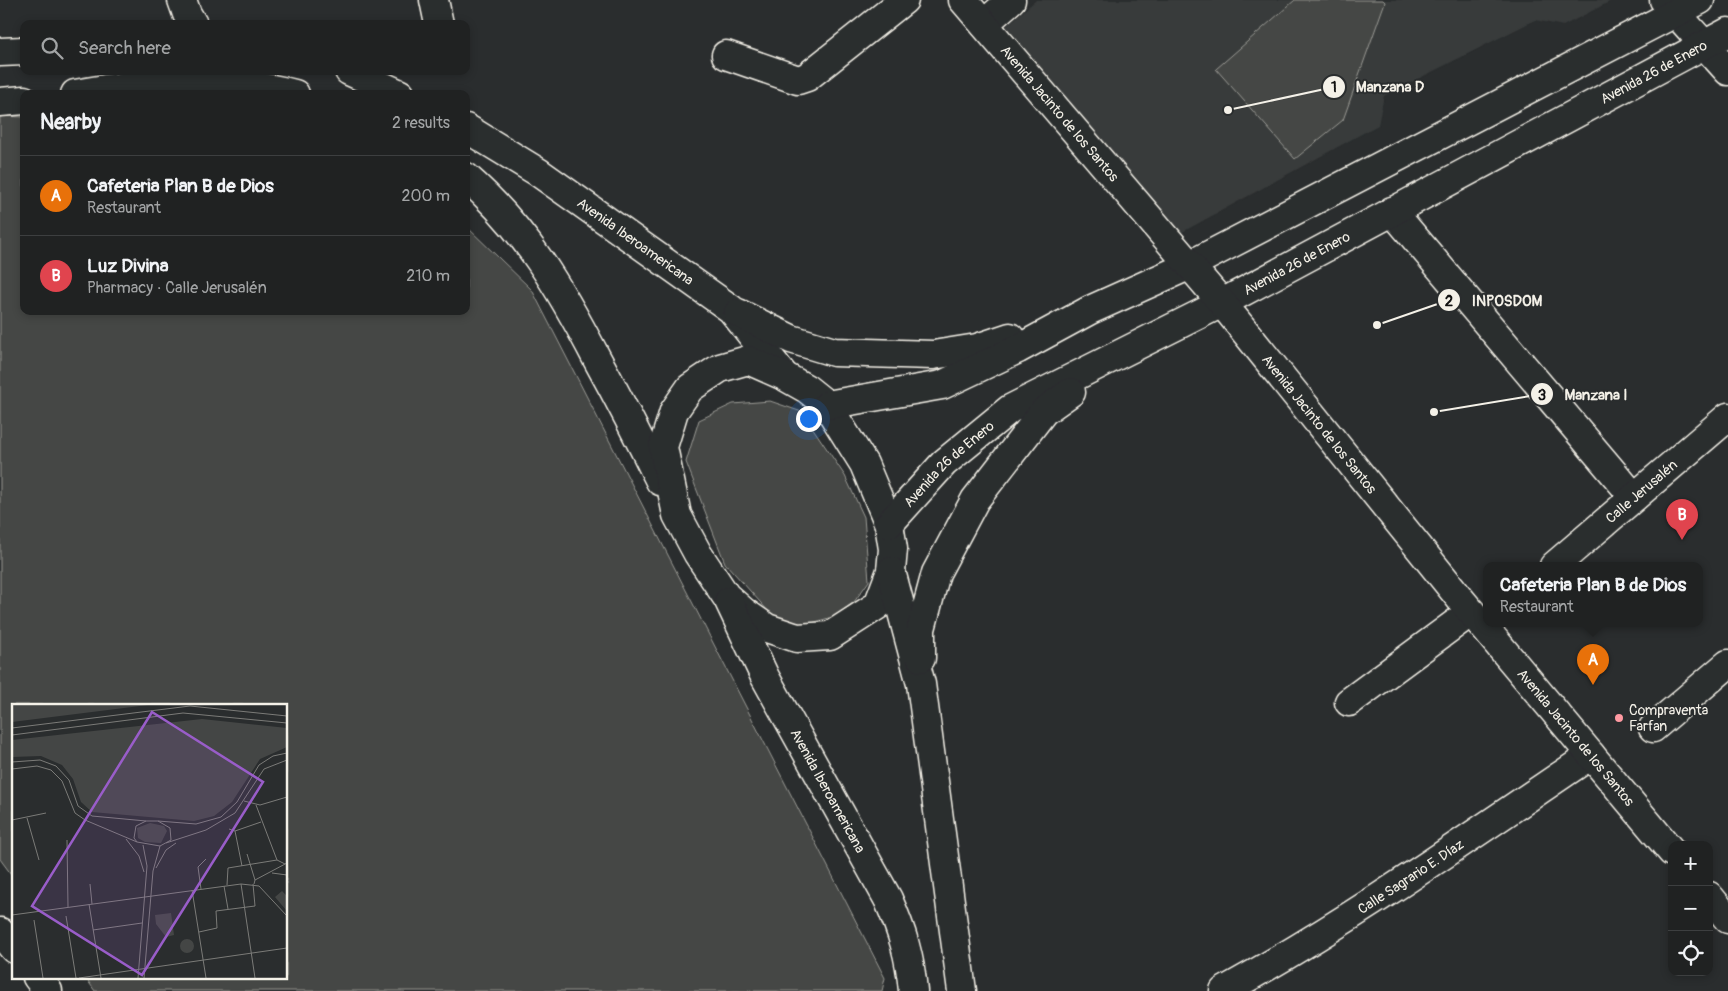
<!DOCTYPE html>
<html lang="en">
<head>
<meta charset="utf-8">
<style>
	:root { --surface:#202222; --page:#282a2a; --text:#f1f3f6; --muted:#a2a4a5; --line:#3d3f40; --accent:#ff9aa2 }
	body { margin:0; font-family:Pangolin,sans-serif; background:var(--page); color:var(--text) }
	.controls { position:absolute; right:15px; bottom:15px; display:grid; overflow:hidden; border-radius:10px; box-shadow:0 2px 8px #0003 }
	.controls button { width:45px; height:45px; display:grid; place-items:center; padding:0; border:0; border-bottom:1px solid var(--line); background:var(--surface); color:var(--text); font:25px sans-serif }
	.you { position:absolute; left:808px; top:418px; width:18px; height:18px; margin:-12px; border:4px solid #fff; border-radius:50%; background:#1a73e8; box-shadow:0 0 0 8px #1a73e833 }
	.badge { display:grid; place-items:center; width:32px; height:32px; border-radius:50%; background:var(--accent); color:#fff; font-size:16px; font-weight:700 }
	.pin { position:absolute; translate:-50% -41px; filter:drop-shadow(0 1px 2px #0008) }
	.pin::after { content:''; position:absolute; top:26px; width:18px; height:15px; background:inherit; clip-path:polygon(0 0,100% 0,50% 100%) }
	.popup { position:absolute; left:1483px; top:562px; width:220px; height:65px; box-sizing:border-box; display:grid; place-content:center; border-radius:10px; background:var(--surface); filter:drop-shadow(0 1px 4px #0005); font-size:16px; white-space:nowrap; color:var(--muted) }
	.popup b { font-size:19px; color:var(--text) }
	.popup::after { content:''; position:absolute; left:50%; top:100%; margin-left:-10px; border:10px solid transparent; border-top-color:var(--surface) }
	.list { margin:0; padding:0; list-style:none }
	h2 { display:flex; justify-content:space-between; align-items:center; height:65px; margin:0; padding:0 20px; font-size:21px }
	h2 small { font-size:16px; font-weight:400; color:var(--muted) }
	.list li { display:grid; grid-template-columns:32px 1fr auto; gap:15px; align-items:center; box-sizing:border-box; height:80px; padding:0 20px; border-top:1px solid var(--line) }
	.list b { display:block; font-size:19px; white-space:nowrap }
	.list p { margin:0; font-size:16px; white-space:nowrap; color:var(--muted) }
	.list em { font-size:16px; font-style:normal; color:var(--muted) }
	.icon { flex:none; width:28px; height:28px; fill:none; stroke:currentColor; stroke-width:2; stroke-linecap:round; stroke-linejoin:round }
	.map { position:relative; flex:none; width:1728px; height:991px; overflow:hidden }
	.search { position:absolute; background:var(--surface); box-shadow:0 2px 8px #0003; left:20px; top:20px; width:450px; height:55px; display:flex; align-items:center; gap:12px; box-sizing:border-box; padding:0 18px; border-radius:10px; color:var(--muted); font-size:19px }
	.panel { position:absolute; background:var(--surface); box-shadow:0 2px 8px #0003; left:20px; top:90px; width:450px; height:225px; border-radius:10px }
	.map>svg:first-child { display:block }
</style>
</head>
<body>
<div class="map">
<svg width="1728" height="991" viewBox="0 0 1728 991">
	<rect width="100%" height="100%" fill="#2a2d2e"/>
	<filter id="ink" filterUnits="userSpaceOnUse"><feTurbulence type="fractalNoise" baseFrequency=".02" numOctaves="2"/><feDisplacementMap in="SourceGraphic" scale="10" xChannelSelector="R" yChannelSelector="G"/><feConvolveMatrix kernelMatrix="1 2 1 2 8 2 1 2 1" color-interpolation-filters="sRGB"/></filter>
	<g filter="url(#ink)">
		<path fill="#373a3a" d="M1036,0H1613L1563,26L1535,20L1384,96L1378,125L1175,236L1006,26Z"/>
		<g fill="#444645" stroke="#9c9c96">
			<path d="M1295,0H1383L1385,2L1343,120L1295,159L1216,69Z"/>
			<path d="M0,116L24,117V311H466V226L532,290L885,978L882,991H95L85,977H286V705H14V878L0,859Z"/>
			<path d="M770,401L802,412L845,476L864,517L869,581L854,602L835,616L802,626L778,622L725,563L686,462L699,420L733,404Z"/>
		</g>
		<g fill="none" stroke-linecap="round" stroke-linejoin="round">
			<g stroke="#f4f1e8" stroke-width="31">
				<g id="minor">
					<path d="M182,0L187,14L193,24"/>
					<path d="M434,0L439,24"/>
					<path d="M1664,0L1728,71"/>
					<path d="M984,24L1011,0"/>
					<path d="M726,55L798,80L807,77L904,0"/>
					<path d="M1392,211L1634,497"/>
					<path id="s1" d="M1554,566L1728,417"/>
					<path d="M1349,702L1471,612"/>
					<path d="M1653,728L1728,664"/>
					<path id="s2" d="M1224,991C1351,921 1471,836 1591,755"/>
				</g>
			</g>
			<g stroke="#f4f1e8" stroke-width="31">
				<g id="tertiary">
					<path d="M0,52L24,51"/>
					<path d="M349,71L400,94"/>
					<path d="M75,94C148,80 222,76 295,94"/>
					<path d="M0,102L24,100"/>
					<path id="s3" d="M466,128L538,172L731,309L782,373"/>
					<path d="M466,177C526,229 561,290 597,359C619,399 640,440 660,481"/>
					<path d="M738,313L791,339L834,352L933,355L977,348L1010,337"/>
					<path d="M748,360L784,376L807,389L827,405L864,464L889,524L893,549L891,571L878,605L830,636L797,638L767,628L744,612L726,596L698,554L677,515L663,447L674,411L690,388L720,368Z"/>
					<path d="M827,405L942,385L1018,349L1090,310L1188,266L1700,0"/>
					<path id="s4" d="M889,524L944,463L1010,409L1222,303L1728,32"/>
					<path d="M891,571L921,684L962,991"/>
					<path id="s5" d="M729,601L765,677L888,899C902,931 910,956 913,991"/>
					<path d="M921,658V629L936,573L975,500L1044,411L1071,392"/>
					<path d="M0,932L14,949"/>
					<path d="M37,977L48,991"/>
				</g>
			</g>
			<g stroke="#f4f1e8" stroke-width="31">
				<g id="secondary">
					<path id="s6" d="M963,0L1222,303L1462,601L1672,852"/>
					<path d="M1709,896L1728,919"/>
				</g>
			</g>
			<use href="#minor" stroke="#2a2d2e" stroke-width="28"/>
			<use href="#tertiary" stroke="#2a2d2e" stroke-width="28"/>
			<use href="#secondary" stroke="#2a2d2e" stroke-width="28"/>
		</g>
	</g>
	<circle fill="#ff9aa2" stroke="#2a2d2e" stroke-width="2" cx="1619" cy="718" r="5"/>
	<g text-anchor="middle" stroke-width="4" stroke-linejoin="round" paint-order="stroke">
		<g font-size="14" fill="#f4f1e8" stroke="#2a2d2e">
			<text dy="5" stroke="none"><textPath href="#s4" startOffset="894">Avenida 26 de Enero</textPath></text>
			<text dy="5" stroke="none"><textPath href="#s6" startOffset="149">Avenida Jacinto de los Santos</textPath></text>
			<text dy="5" stroke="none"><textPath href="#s3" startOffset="204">Avenida Iberoamericana</textPath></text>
			<text dy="5" stroke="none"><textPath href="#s4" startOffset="489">Avenida 26 de Enero</textPath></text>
			<text dy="5" stroke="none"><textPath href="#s6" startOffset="554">Avenida Jacinto de los Santos</textPath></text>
			<text dy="5" stroke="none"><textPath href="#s4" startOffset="85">Avenida 26 de Enero</textPath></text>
			<text dy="5" stroke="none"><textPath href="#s1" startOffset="115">Calle Jerusalén</textPath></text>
			<text dy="5" stroke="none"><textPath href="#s6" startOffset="959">Avenida Jacinto de los Santos</textPath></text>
			<text dy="5" stroke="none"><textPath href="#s5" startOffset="214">Avenida Iberoamericana</textPath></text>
			<text dy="5" stroke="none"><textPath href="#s2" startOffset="219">Calle Sagrario E. Díaz</textPath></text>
		</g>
		<g font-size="14" fill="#f4f1e8" stroke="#2a2d2e" text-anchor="start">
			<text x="1629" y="715">Compraventa<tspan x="1629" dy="16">Farfan</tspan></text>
		</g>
	</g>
	<g transform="translate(12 704)">
		<rect width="275" height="275" fill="#2a2d2e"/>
		<path d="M0,1H136L0,18ZM190,15L275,24V43L248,55L220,98L202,112L182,117L80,108L69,98L61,75L50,61L29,52L0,53V36ZM138,119L152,122L155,127L149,139L133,138L126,134L125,124ZM270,187L275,192L274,206L263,193ZM159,209L162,231L154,233L144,220L143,211ZM168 242a7 7 0 1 1 14 0a7 7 0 1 1-14 0Z" fill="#444645"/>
		<path fill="none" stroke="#7b7b78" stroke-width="1" d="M0,24L178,2L275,12M0,31L171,9L275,19M0,58L28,56L44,62L57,76L66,102L80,112L134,117M0,65L25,62L39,66L50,77L63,109L73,116L125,138M232,97L248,101L275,93M244,101L265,156M15,114L27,156M0,116L34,109M146,117L184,120L209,113L225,98L247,61L261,52L275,49M146,117L158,124L159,136L148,142L125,138L122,134L124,122L134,117ZM217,125L223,127L249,118M223,127L230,162M114,135L127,152L132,168M55,136L56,203M154,139L194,126L223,109L252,65L275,56M235,150L243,176M144,164L154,146L164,139M260,169L275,171M78,180L80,200M229,180L243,274M242,180L243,176L275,159M215,181L216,164L265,156L273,160M212,182L216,205M189,185L186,163L194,155M180,186L194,274M77,200L89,274M0,211L229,180L247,182L275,212M54,212L64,274M22,216L31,274M81,226L130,219M187,228L205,224L204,207L243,202L241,180M67,274L275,244M126,274L135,162L131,141M132,274L141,167L148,142"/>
		<path fill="#995dc9" fill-opacity="0.15" stroke="#995dc9" stroke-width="2.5" d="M140,8L251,78L130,271L20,202Z"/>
		<rect width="275" height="275" fill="none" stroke="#f4f1e8" stroke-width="2.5"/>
	</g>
	<path fill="none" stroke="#f4f1e8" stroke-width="2" d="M1228 110L1334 87M1377 325L1449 300M1434 412L1542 394"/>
	<g fill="#f4f1e8" stroke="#2a2d2e" stroke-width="2">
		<circle cx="1228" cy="110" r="5"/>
		<circle cx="1377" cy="325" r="5"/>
		<circle cx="1434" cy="412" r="5"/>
		<circle cx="1334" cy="87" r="12"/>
		<circle cx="1449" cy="300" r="12"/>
		<circle cx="1542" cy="394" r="12"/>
	</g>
	<g font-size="15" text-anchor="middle" font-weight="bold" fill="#111">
		<text x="1334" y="92">1</text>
		<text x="1449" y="306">2</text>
		<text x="1542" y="400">3</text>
	</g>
	<g font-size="15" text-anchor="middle" font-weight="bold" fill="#f4f1e8" stroke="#2a2d2e" stroke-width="4" stroke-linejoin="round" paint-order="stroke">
		<text x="1390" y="92">Manzana D</text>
		<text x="1507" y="306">INPOSDOM</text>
		<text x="1596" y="400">Manzana I</text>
	</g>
</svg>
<div class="controls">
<button>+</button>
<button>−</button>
<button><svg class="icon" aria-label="locate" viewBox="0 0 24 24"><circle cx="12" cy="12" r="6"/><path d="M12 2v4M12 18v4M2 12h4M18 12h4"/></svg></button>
</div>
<div class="you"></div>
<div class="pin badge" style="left:1593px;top:685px;background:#e8710a">A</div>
<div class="popup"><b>Cafeteria Plan B de Dios</b>Restaurant</div>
<div class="pin badge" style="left:1682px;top:540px;background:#e0444e">B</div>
<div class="search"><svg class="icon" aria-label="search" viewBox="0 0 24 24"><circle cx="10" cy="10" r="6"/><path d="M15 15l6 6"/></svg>Search here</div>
<section class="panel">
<h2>Nearby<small>2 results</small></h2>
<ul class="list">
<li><span class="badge" style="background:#e8710a">A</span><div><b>Cafeteria Plan B de Dios</b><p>Restaurant</p></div><em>200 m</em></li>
<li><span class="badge" style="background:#e0444e">B</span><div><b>Luz Divina</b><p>Pharmacy · Calle Jerusalén</p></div><em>210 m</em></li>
</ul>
</section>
</div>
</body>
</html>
